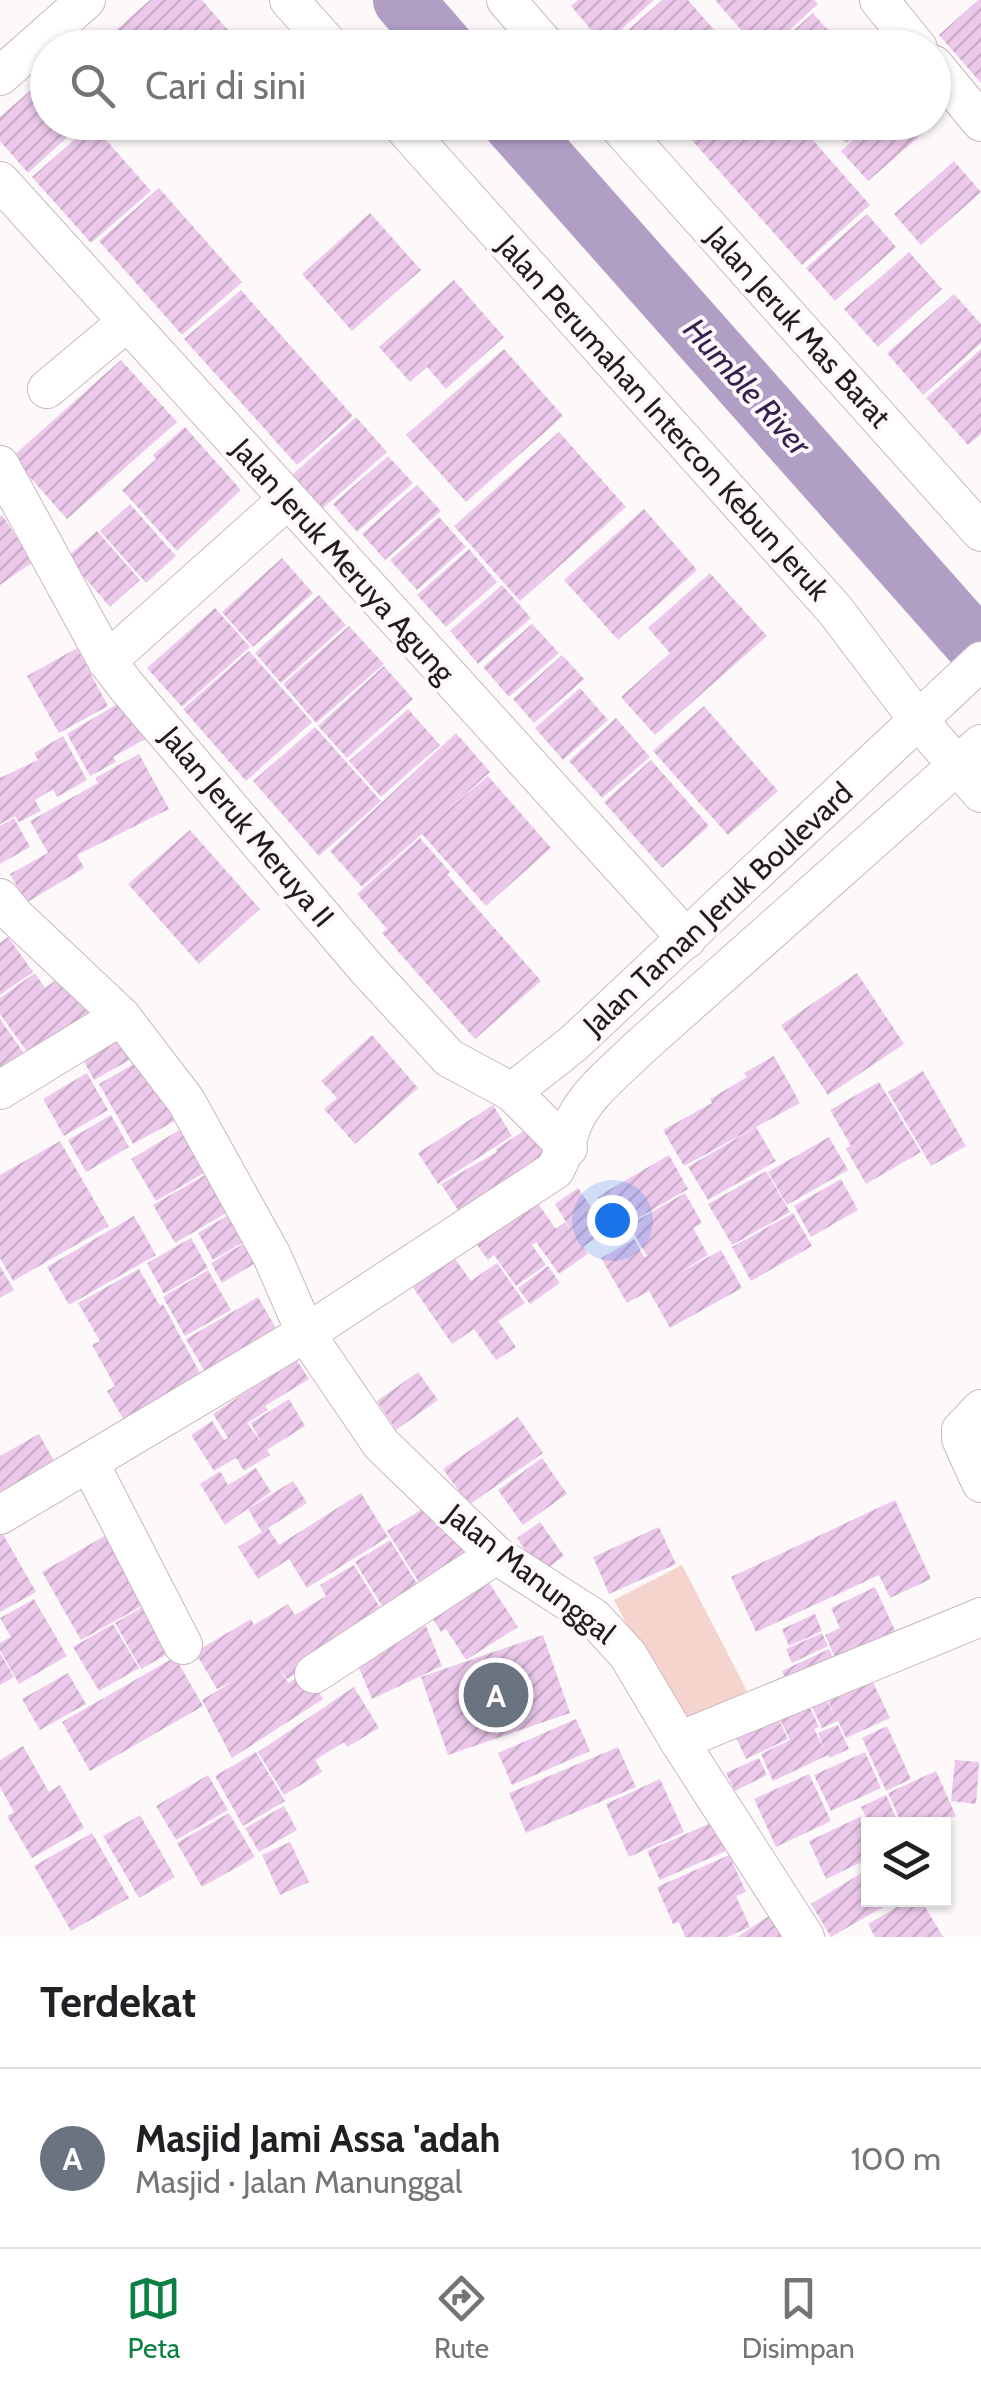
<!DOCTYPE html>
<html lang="id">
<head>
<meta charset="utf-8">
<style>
	:root { --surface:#fff; --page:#f2f2f2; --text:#202124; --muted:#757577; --line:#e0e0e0; --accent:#0b8043 }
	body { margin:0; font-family:Cabin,sans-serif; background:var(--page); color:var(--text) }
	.controls { position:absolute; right:30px; bottom:30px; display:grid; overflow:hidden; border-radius:0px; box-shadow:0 2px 8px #0004 }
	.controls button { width:90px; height:90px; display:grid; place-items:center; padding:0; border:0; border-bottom:2px solid var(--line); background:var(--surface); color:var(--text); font:50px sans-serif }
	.you { position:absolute; left:612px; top:1220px; width:35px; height:35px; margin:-25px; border:8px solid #fff; border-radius:50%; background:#1a73e8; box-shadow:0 0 0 15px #1a73e833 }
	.badge { display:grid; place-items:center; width:65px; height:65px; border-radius:50%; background:var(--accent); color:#fff; font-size:32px; font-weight:700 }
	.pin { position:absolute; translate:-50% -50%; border:5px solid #fff; box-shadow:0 2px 10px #0006 }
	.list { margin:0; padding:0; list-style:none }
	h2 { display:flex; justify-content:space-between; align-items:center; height:130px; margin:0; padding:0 40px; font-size:42px }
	h2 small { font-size:32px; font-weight:400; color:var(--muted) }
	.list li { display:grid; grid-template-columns:65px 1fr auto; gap:30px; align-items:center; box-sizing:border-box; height:180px; padding:0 40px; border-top:2px solid var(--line) }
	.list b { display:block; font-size:38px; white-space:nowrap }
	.list p { margin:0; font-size:32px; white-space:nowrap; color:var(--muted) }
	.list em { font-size:32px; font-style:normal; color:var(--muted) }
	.icon { flex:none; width:55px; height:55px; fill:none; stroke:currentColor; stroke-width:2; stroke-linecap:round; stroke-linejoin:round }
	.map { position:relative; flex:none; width:981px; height:1937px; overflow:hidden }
	.search { position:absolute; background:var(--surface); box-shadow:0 2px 8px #0004; left:30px; right:30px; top:30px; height:110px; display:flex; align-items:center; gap:25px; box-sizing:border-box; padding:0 35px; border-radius:55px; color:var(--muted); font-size:38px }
	.sheet { height:310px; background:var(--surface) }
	nav { display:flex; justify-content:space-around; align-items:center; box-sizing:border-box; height:140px; border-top:2px solid var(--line); background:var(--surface); font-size:28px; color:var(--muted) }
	nav a { display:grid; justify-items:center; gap:5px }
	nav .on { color:var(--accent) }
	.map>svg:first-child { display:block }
</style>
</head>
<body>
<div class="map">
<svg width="981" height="1937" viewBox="0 0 981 1937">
	<defs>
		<pattern id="building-hatch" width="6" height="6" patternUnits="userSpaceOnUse" patternTransform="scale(2.5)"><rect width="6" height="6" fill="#ecc9eb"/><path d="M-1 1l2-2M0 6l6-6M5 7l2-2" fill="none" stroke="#caacc9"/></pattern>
	</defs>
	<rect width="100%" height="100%" fill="#fdf9fb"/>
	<path fill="#f4d4cd" d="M682,1565L747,1691L679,1726L614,1600Z"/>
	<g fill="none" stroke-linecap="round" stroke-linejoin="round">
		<g stroke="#b09ec5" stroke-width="60">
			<path d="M403,0L445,48"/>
			<path d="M512,122L981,651"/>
		</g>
	</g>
	<g fill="url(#building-hatch)">
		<path d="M150,0H202L244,48H96Z"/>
		<path d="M578,0H654L604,45L571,6Z"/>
		<path d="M662,0H688L730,48H608Z"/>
		<path d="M715,0H814L818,4L770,48H757Z"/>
		<path d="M978,0H981V83L939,35Z"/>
		<path d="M813,13L839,43L833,48H774Z"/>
		<path d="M48,75V122H84L28,173L0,141V117Z"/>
		<path d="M676,122H797L870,205L802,265Z"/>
		<path d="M827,122H869L846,143Z"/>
		<path d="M873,122H926L930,127L868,181L841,151Z"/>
		<path d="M92,124L151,191L91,243L32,177Z"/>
		<path d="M954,161L981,192L921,245L894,214Z"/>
		<path d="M159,188L242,282L182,335L99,241Z"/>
		<path d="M370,213L421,270L352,331L302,274Z"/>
		<path d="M867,214L896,247L835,301L806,268Z"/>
		<path d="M909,252L942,289L878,347L844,309Z"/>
		<path d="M454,280L504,337L446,389L427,367L410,382L379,347Z"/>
		<path d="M241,290L353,416L297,465L184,339Z"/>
		<path d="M954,294L981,324V343L923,395L887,353Z"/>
		<path d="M504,349L563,416L466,502L406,435Z"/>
		<path d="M981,349V434L968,445L926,398Z"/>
		<path d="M121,360L177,422L67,519L12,457Z"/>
		<path d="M356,417L387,452L321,510L291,476Z"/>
		<path d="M185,427L241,490L177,551L122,490L156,459L153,455Z"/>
		<path d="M559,432L626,507L520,601L454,526Z"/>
		<path d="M388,456L413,483L357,532L333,504Z"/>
		<path d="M417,485L441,511L385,560L362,534Z"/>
		<path d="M130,504L176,556L146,583L100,531Z"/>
		<path d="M644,509L697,570L618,640L564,580Z"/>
		<path d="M2,515L33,562L0,585V517Z"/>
		<path d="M439,517L466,547L417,590L390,560Z"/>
		<path d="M97,531L140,580L110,607L67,557Z"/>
		<path d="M469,549L497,582L446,627L417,595Z"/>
		<path d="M282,558L313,593L253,647L222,612Z"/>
		<path d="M710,573L767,636L655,735L621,697L670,653L648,628Z"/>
		<path d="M502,585L531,618L478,664L450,631Z"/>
		<path d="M319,595L346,625L281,683L255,653Z"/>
		<path d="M215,608L250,647L182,707L147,668Z"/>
		<path d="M532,624L559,653L509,697L483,667Z"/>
		<path d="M349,626L384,664L316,723L283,684Z"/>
		<path d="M77,648L108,706L59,733L27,676Z"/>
		<path d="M249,651L312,722L246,781L183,709Z"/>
		<path d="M562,655L584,679L534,723L513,699Z"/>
		<path d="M384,666L413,699L347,758L318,726Z"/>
		<path d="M580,688L608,720L563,760L535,728Z"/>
		<path d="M127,698L149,737L113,757L116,762L90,776L67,734Z"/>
		<path d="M704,706L778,791L728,835L653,751Z"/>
		<path d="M408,709L440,745L381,797L349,761Z"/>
		<path d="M616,718L650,757L602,798L569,761Z"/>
		<path d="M315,727L381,801L319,856L253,781Z"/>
		<path d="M456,733L490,772L438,818L488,776L551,848L486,906L422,834L362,887L330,851Z"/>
		<path d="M63,736L87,780L57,797L53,789L35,800L41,811L19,822L15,816L0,824V778L38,760L34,753Z"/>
		<path d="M139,754L169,809L77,855L84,868L26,903L10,874L48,853L30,821L98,783L95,778Z"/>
		<path d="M651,760L709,826L662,868L604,802Z"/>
		<path d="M14,818L30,847L0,864V826Z"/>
		<path d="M190,830L260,909L199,964L128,884Z"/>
		<path d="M420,838L450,872L447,874L541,981L475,1039L382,933L387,929L357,894Z"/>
		<path d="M8,937L33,972L0,995V943Z"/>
		<path d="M35,973L45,988L64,974L93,1016L33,1060L0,1014V998Z"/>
		<path d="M857,973L904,1044L828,1095L781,1025Z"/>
		<path d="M0,1019L30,1062L0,1083Z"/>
		<path d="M121,1032L135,1057L94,1080L81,1056Z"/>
		<path d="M372,1035L418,1088L355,1144L324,1109L337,1098L321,1081Z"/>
		<path d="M774,1056L800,1103L684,1166L663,1130L712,1103L710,1099L747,1077L744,1073Z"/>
		<path d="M144,1058L178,1119L133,1144L99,1084Z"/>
		<path d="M923,1071L966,1146L931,1166L888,1092Z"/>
		<path d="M87,1073L108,1110L64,1136L43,1099Z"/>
		<path d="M879,1082L921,1152L866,1184L846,1149L851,1146L830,1110Z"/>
		<path d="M493,1105L512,1136L438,1184L418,1153Z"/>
		<path d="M111,1115L129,1147L86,1172L68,1140Z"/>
		<path d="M530,1127L549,1157L463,1218L441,1184L497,1152L496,1149Z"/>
		<path d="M756,1127L776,1161L708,1200L688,1167Z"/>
		<path d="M181,1129L206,1172L156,1201L131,1159Z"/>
		<path d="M829,1137L848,1170L787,1205L768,1172Z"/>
		<path d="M60,1141L109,1226L13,1281L0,1258V1175Z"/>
		<path d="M669,1155L688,1189L616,1231L597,1197Z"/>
		<path d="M214,1170L235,1208L175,1243L153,1205Z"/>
		<path d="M766,1171L790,1212L732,1245L708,1204Z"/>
		<path d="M841,1179L858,1210L811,1237L794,1206Z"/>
		<path d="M578,1188L607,1230L583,1247L588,1254L559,1274L536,1242L532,1245L546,1265L516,1286L494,1255L488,1260L469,1234L532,1195L556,1229L565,1222L572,1232L555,1204Z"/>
		<path d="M685,1193L702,1223L693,1228L708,1255L676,1275L721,1250L742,1288L670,1328L649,1291L627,1303L601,1258L634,1239L644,1257L647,1256L629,1225Z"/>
		<path d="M232,1213L247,1240L213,1260L198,1233Z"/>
		<path d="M793,1213L812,1246L751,1281L732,1247Z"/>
		<path d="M134,1216L156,1255L69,1305L47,1267Z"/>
		<path d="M191,1238L208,1268L164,1294L147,1263Z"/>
		<path d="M248,1241L259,1261L222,1283L211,1263Z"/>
		<path d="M451,1253L471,1281L497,1263L525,1303L498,1321L516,1347L496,1360L474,1329L452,1344L410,1283Z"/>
		<path d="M0,1266L14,1290L0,1298Z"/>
		<path d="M548,1266L560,1283L530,1304L518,1288Z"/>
		<path d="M139,1269L160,1306L163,1304L208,1388L131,1432L107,1391L115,1386L92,1345L100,1341L78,1303Z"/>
		<path d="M208,1270L231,1310L185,1336L163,1297Z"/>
		<path d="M258,1297L285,1344L213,1386L186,1339Z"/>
		<path d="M296,1359L309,1379L265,1406L268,1410L247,1423L261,1442L251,1423L289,1399L305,1426L267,1450L270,1455L244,1471L236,1458L214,1471L191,1435L212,1421L224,1440L228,1438L213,1414Z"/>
		<path d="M418,1372L438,1400L396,1430L377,1401Z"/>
		<path d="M518,1417L543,1453L469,1505L443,1469Z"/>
		<path d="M39,1434L61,1473L0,1508V1456Z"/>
		<path d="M542,1458L567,1494L523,1525L498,1490Z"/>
		<path d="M256,1468L271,1492L225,1525L200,1484L220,1471L228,1485Z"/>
		<path d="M293,1481L307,1503L268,1528L279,1545L361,1493L388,1537L307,1588L289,1559L258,1579L238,1547L262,1532L248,1509Z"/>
		<path d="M895,1500L931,1579L890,1598L879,1575L756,1632L731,1577Z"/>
		<path d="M427,1506L444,1534L451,1530L467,1554L420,1584L387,1531Z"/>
		<path d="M540,1522L564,1556L541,1573L517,1538Z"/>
		<path d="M659,1527L676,1564L609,1594L593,1557Z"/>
		<path d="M0,1529L36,1592L0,1612Z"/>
		<path d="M113,1531L152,1600L81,1640L42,1572Z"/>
		<path d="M390,1540L419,1587L384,1609L355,1562Z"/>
		<path d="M354,1565L385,1616L287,1679L279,1667L288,1683L307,1672L323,1699L232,1758L202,1700L235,1680L217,1689L195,1652L251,1619L254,1625L288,1604L295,1615L326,1596L320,1585Z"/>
		<path d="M484,1575L518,1627L466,1660L446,1629L441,1632L428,1611Z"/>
		<path d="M875,1587L898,1637L838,1664L825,1635L840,1628L831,1608Z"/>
		<path d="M34,1599L67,1656L19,1684L0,1650V1643L11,1637L0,1618Z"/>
		<path d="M151,1602L178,1648L141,1669L115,1623Z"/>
		<path d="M815,1614L822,1631L789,1646L782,1629Z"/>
		<path d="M113,1624L139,1668L99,1691L73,1647Z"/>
		<path d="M426,1626L442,1666L372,1699L353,1653Z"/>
		<path d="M822,1633L828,1646L792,1663L786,1649Z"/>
		<path d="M543,1635L570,1713L448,1755L421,1677Z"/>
		<path d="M829,1649L839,1670L791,1692L782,1671Z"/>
		<path d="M0,1653L14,1677L0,1685Z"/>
		<path d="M175,1657L203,1706L90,1771L62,1722Z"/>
		<path d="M68,1673L86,1704L40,1730L22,1699Z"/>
		<path d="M869,1674L890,1718L846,1738L838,1721L822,1728L806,1694L821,1687L834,1716L826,1694Z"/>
		<path d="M354,1687L379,1728L347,1747L344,1742L315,1760L322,1772L284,1795L258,1752Z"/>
		<path d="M804,1695L819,1727L814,1729L824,1749L818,1733L838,1725L849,1749L829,1758L828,1755L773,1781L761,1754L790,1740L775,1709Z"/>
		<path d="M772,1705L788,1739L746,1759L730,1725Z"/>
		<path d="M576,1719L590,1751L512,1785L498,1753Z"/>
		<path d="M887,1726L911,1779L886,1791L862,1738Z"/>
		<path d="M23,1746L49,1792L60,1785L84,1828L32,1858L7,1816L14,1812L0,1787V1760Z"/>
		<path d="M618,1747L636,1787L526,1833L509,1793Z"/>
		<path d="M256,1752L285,1801L243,1826L215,1776Z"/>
		<path d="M865,1752L881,1788L831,1811L814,1775Z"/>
		<path d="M759,1758L767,1775L735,1791L726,1773Z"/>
		<path d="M955,1760L979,1762L976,1804L951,1801Z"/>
		<path d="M936,1771L956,1816L937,1824H902L888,1793Z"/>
		<path d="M809,1774L831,1821L776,1847L754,1799Z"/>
		<path d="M208,1775L228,1810L176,1840L156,1806Z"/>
		<path d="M660,1779L684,1832L629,1857L606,1804Z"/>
		<path d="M886,1795L899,1824H870L861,1807Z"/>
		<path d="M284,1806L297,1830L259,1852L245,1828Z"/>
		<path d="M229,1813L255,1857L202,1887L177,1843Z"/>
		<path d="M140,1815L175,1877L139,1898L103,1836Z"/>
		<path d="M862,1816L868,1829V1859L826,1879L809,1841Z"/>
		<path d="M713,1822L726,1851L660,1880L647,1851Z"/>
		<path d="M92,1833L129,1898L71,1931L34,1866Z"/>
		<path d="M290,1842L309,1882L280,1895L262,1855Z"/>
		<path d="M729,1855L746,1892L736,1896L750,1927L727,1937H685L679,1922L673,1924L657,1887Z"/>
		<path d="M868,1869V1900H895L831,1937L811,1904Z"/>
		<path d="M909,1900H921L943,1937H875L868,1924Z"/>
		<path d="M769,1916L783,1937H737Z"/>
	</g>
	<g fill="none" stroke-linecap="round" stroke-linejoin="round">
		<g stroke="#cbb7c0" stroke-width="40">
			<g id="street">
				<path d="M289,0L332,48"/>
				<path d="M506,0L548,48"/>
				<path d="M879,0L918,48"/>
				<path d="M934,65L981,122"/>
				<path d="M0,76L86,0"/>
				<path d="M399,122L835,610L919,721L981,793"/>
				<path d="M615,122L981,532"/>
				<path d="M0,181L687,939"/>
				<path d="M47,389L127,322"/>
				<path d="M0,465L107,661L127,687L367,969L449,1058L512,1092L568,1148"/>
				<path d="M107,661L287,500"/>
				<path d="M0,898L15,916L121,1016L186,1101L272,1256L306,1334L381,1444L496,1555L594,1618L628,1655L679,1741L805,1937"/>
				<path d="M0,1090L121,1016"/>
				<path d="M512,1092L574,1043L981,661"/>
				<path d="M981,1409L961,1430V1439L981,1483"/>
				<path d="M90,1464L183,1645"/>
				<path d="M0,1515L322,1323L555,1170C566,1150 567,1136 575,1119C588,1092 618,1069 639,1048L981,744"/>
				<path d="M314,1674L496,1555"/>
				<path d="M679,1741L981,1617"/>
			</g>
		</g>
		<use href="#street" stroke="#fff" stroke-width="38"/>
	</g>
	<g text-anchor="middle" stroke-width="8" stroke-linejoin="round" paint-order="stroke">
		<g font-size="30" fill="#231c1f" stroke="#fdf9fb">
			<text transform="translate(798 327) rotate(48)" y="10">Jalan Jeruk Mas Barat</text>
			<text transform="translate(663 418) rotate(48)" y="10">Jalan Perumahan Intercon Kebun Jeruk</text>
			<text transform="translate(343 561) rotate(48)" y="10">Jalan Jeruk Meruya Agung</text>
			<text transform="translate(247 827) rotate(50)" y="10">Jalan Jeruk Meruya II</text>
			<text transform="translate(718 909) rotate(-43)" y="10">Jalan Taman Jeruk Boulevard</text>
			<text transform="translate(530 1574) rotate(38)" y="10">Jalan Manunggal</text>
		</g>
		<g font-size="32" font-style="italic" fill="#391f50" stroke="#fdf9fb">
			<text transform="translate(747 387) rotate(48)" y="11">Humble River</text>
		</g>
	</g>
</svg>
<div class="controls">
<button><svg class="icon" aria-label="layers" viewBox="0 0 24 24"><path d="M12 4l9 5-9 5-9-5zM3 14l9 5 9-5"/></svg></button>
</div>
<div class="you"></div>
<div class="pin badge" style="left:496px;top:1695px;background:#6b7280">A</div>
<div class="search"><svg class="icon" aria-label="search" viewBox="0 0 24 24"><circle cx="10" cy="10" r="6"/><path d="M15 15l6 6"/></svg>Cari di sini</div>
</div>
<section class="sheet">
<h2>Terdekat<small></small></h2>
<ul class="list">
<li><span class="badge" style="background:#6b7280">A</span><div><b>Masjid Jami Assa 'adah</b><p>Masjid · Jalan Manunggal</p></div><em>100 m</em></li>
</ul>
</section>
<nav>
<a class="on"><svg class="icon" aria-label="map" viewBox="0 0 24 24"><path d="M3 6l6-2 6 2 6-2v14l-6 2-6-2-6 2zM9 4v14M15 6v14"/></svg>Peta</a>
<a><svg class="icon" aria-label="directions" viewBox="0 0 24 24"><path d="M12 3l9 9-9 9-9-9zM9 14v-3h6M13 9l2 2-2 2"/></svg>Rute</a>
<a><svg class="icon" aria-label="saved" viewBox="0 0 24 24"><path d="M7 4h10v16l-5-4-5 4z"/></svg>Disimpan</a>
</nav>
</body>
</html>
